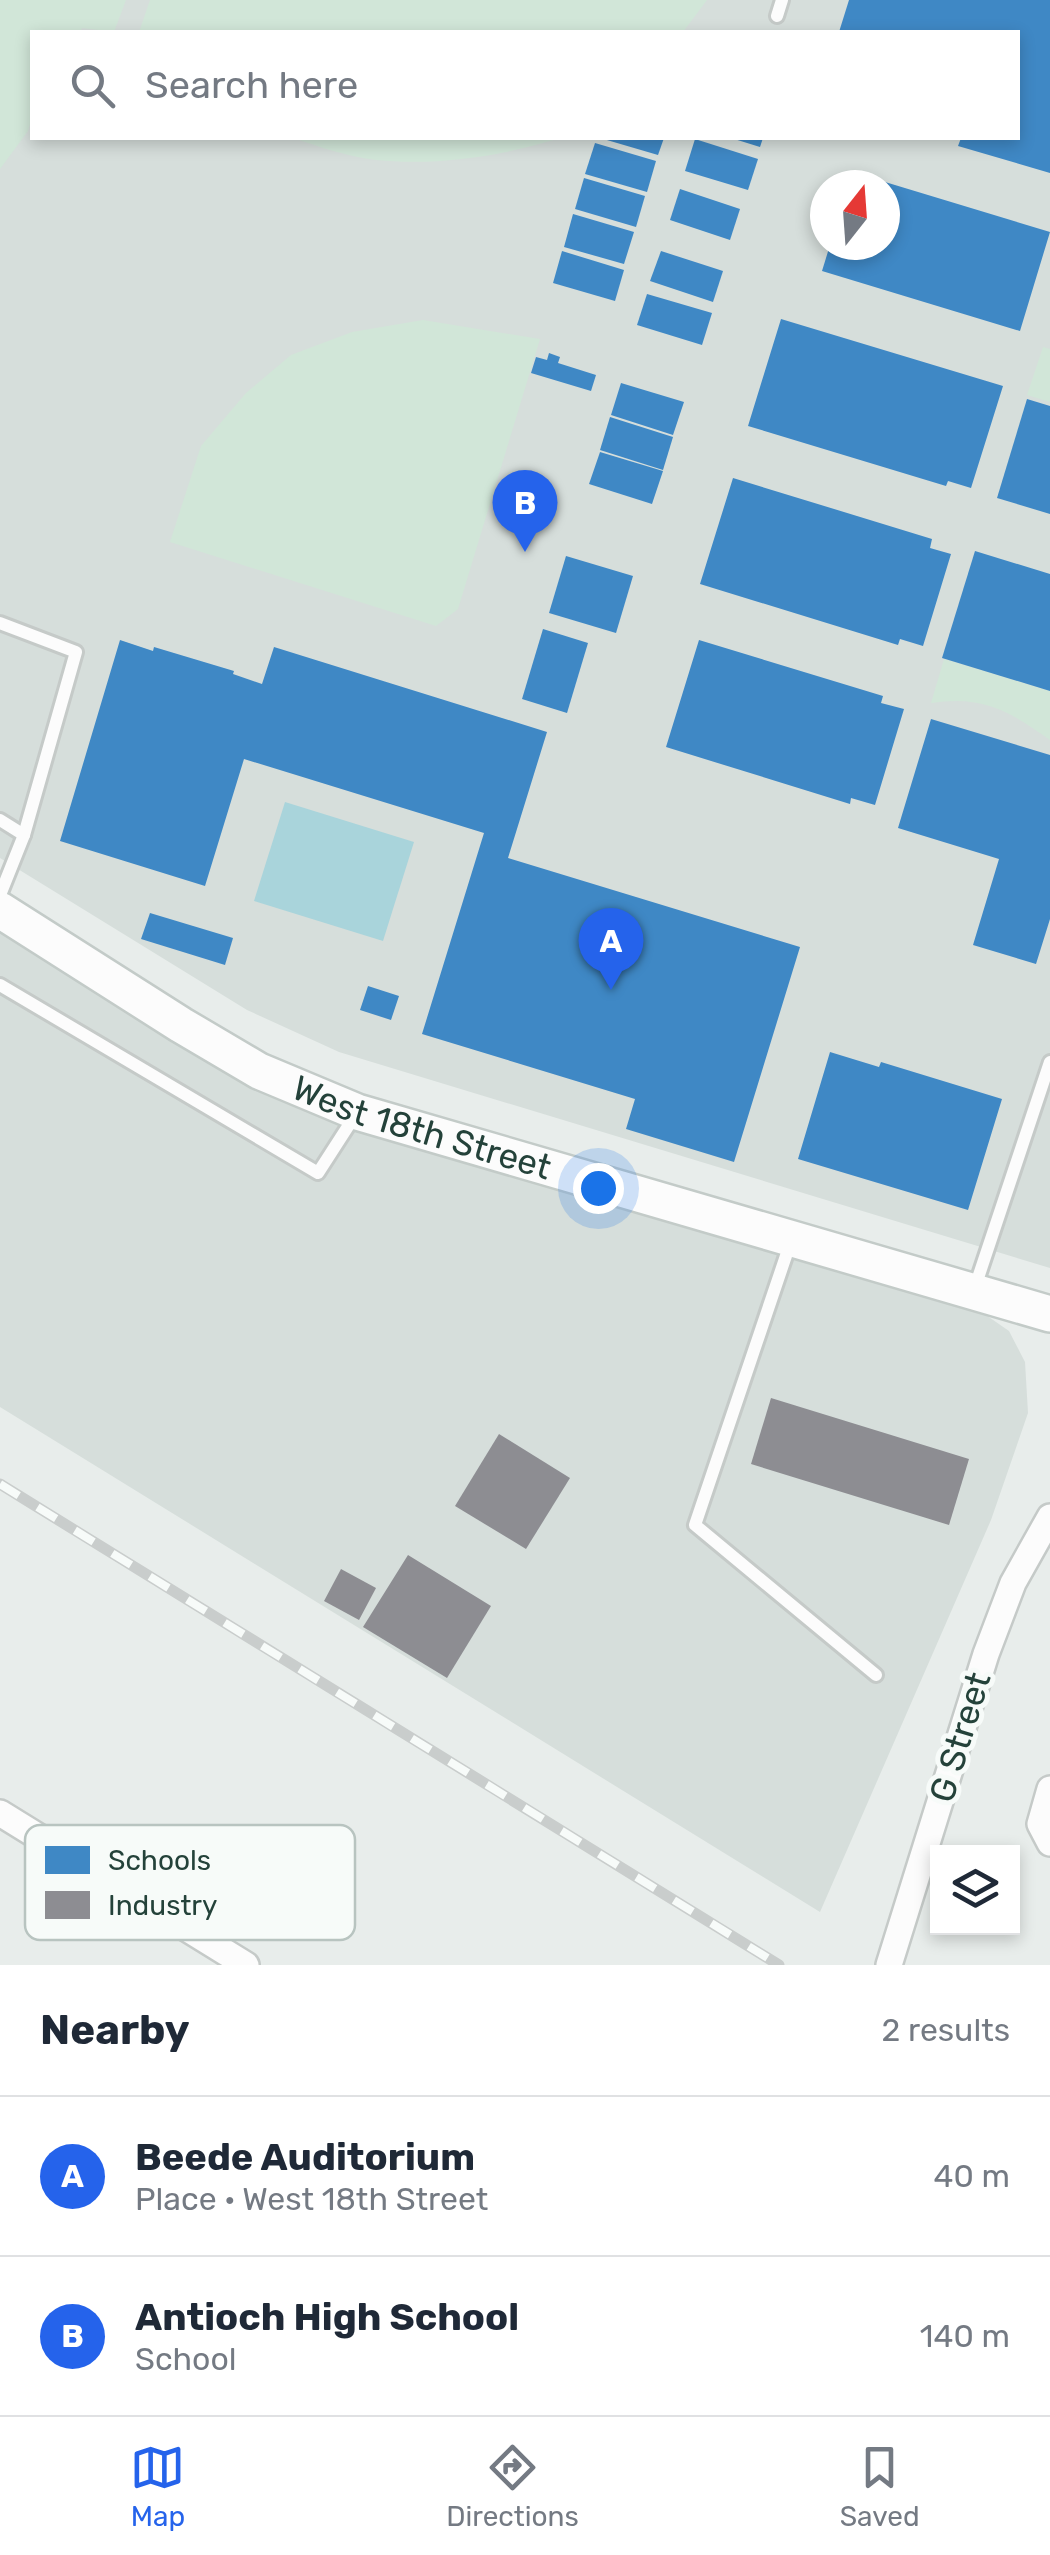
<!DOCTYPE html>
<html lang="en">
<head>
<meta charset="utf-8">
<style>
	:root { --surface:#fff; --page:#f6f6f7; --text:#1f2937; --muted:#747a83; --line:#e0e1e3; --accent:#2563eb }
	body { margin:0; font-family:Rubik,sans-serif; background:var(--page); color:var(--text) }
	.controls { position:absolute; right:30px; bottom:30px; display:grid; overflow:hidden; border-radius:0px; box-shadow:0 5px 15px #0003 }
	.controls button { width:90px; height:90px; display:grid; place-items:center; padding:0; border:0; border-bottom:2px solid var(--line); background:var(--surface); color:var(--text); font:50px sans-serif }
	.compass { position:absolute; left:810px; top:170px; width:90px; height:90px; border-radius:50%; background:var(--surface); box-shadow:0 5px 15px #0003; rotate:17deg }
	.you { position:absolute; left:598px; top:1188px; width:35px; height:35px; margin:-25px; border:8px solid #fff; border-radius:50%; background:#1a73e8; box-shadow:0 0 0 15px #1a73e833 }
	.badge { display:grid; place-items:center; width:65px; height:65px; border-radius:50%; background:var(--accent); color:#fff; font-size:32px; font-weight:700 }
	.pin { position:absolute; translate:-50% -82px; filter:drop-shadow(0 2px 5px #0008) }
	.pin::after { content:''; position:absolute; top:52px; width:35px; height:30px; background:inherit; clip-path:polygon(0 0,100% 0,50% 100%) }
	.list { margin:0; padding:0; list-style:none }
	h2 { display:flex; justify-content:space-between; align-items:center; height:130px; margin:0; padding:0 40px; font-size:42px }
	h2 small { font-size:32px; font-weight:400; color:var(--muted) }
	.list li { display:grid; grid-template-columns:65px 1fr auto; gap:30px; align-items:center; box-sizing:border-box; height:160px; padding:0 40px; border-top:2px solid var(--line) }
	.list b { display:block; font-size:38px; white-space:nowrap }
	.list p { margin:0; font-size:32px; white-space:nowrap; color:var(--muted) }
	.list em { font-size:32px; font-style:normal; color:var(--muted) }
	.icon { flex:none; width:55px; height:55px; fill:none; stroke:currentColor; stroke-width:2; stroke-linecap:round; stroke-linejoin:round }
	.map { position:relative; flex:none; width:1050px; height:1965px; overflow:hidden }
	.search { position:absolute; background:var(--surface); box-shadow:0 5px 15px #0003; left:30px; right:30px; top:30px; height:110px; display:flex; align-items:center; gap:25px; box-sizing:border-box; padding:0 35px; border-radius:0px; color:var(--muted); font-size:38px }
	.sheet { height:450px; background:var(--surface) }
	nav { display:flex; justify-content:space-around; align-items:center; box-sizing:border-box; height:140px; border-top:2px solid var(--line); background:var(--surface); font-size:28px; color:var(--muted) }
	nav a { display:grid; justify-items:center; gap:5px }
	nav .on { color:var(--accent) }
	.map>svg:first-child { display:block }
</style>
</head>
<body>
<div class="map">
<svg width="1050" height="1965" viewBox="0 0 1050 1965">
	<rect width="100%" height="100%" fill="#e8edeb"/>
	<g fill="#d6dedb" fill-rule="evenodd">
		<path d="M0,0H1050V1268L339,1052L247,1010L0,858ZM32,32H1018V138H32ZM825,185H885V245H825Z"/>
		<path d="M0,931L220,1069L320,1108L983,1313L1009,1331L1025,1362L1028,1413L991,1520L820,1912L0,1407Z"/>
	</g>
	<g fill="#d1e6d8">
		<path d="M0,0H126L114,32L82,28L80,32H32V118L28,131L0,169Z"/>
		<path d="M150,0H707L683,32H139Z"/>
		<path d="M294,138H560C503,156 437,166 376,160C349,157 319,147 294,138Z"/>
		<path d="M423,320L540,339L458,609L436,626L170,542L201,446L246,393L291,355L352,332Z"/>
		<path d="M1043,347L1050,349V402L1027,395Z"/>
		<path d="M944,659L1050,691V740C1009,711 983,695 931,703Z"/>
	</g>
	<path fill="#a9d4db" d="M285,802L414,842L383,941L254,901Z"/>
	<g fill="#3f88c5">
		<path d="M849,0H1050V173L958,146L961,138H1018V32H839Z"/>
		<path d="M600,138H664L658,155Z"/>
		<path d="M731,138H763L760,147Z"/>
		<path d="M695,139L758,159L748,190L685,171Z"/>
		<path d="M595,143L656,161L647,192L585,174Z"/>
		<path d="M852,172L1050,232L1020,331L822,271L830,245H885V185H848Z"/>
		<path d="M584,178L645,196L636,227L575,209Z"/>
		<path d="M680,189L740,209L730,240L670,220Z"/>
		<path d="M573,214L634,232L624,264L564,247Z"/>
		<path d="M562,251L624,270L615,301L553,283Z"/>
		<path d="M661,251L723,271L713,302L650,281Z"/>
		<path d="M647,294L712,313L702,345L637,325Z"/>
		<path d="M781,319L1003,386L971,488L948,481L946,486L748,426Z"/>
		<path d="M549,353L560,357L558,363L596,375L591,391L531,373L536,357L547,360Z"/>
		<path d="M621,383L684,402L673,435L611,415Z"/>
		<path d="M1027,399L1050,406V514L997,498Z"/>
		<path d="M610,417L673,437L663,470L600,450Z"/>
		<path d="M600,452L663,471L652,504L589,484Z"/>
		<path d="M733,478L932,539L930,548L951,554L923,646L900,639L898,645L700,584Z"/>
		<path d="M975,551L1050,574V691L942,658Z"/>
		<path d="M566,556L633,576L616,633L549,613Z"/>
		<path d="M543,629L588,643L567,713L522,699Z"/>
		<path d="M120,640L153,651L154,647L234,671L233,674L262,684L274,647L547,732L508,858L800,947L734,1162L626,1129L635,1099L422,1034L484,833L244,759L205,886L60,841Z"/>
		<path d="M699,640L883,696L881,703L904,709L875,805L851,798L850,804L666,747Z"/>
		<path d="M931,719L1050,755V919L1036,964L973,945L999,859L898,828Z"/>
		<path d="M150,913L233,938L225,965L141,939Z"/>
		<path d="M368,986L399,996L391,1020L360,1010Z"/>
		<path d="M830,1052L879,1067L881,1062L1002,1099L968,1210L798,1159Z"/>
	</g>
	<g fill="#8d8d92">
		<path d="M771,1398L969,1459L949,1525L751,1464Z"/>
		<path d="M499,1434L570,1478L526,1549L455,1506Z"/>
		<path d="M408,1555L491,1606L447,1678L363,1627Z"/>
		<path d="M341,1569L376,1588L359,1620L324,1601Z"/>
	</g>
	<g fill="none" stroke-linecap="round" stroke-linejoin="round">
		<g stroke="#c5cac8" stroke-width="18">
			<g id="lane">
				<path d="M777,16L782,0"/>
				<path d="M0,623L76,652L24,835L0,895"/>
				<path d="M0,820L24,835"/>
				<path d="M0,985L318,1173L356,1114"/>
				<path d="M791,1241L695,1525L876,1675"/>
				<path d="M975,1287L1050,1062"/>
			</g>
		</g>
		<g stroke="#c5cac8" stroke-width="30">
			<g id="street">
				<path d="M1050,1789L1040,1824L1050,1843"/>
				<path d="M0,1813L246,1965"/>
				<path d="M889,1965L986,1654L1013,1583L1050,1517"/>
			</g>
		</g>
		<g stroke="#c3cbc8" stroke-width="40">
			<g id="secondary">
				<path id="s1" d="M0,910L181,1025L259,1071L357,1112L1050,1314"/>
			</g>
		</g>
		<use href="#lane" stroke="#fcfcfc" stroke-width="12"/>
		<use href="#street" stroke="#fcfcfc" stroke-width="25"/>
		<use href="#secondary" stroke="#fcfcfc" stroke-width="35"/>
		<g stroke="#c9cdcc" stroke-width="11">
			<path id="rail" d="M0,1484L779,1965"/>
		</g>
		<use href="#rail" stroke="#f7fbf9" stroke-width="8" stroke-dasharray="22" stroke-linecap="butt"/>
	</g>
	<g text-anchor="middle" stroke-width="10" stroke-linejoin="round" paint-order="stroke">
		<g font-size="35" fill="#24423a" stroke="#f7fbf9">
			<text dy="12" stroke="none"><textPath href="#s1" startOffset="478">West 18th Street</textPath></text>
			<text transform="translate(960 1737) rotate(-73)" y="12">G Street</text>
		</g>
	</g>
	<rect x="25" y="1825" width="330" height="115" rx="15" fill="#f7fbf9" stroke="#b8c4c0" stroke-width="2.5"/>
	<rect x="45" y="1846" width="45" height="28" fill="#3f88c5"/>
	<rect x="45" y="1891" width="45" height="28" fill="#8d8d92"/>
	<g font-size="28" fill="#24423a">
		<text x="108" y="1870">Schools</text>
		<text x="108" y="1915">Industry</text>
	</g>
</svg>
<div class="controls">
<button><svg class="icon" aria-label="layers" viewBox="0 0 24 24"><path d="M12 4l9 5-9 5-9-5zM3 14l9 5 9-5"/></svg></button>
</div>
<svg class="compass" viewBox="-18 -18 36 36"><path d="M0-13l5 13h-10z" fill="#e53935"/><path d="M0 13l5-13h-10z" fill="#747a83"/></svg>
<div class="you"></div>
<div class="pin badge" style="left:611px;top:990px">A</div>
<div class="pin badge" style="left:525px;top:552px">B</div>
<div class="search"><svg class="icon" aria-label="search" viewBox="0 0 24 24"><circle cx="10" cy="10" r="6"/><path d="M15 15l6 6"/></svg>Search here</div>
</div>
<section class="sheet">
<h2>Nearby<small>2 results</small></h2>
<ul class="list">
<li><span class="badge">A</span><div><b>Beede Auditorium</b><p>Place · West 18th Street</p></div><em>40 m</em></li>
<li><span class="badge">B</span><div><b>Antioch High School</b><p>School</p></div><em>140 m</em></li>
</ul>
</section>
<nav>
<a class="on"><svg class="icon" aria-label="map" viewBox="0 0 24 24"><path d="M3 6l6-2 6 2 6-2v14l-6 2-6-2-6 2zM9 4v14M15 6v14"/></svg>Map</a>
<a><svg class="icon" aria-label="directions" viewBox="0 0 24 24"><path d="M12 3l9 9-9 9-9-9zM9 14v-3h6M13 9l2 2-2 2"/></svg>Directions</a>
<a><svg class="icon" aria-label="saved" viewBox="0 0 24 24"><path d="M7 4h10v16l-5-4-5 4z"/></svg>Saved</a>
</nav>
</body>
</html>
